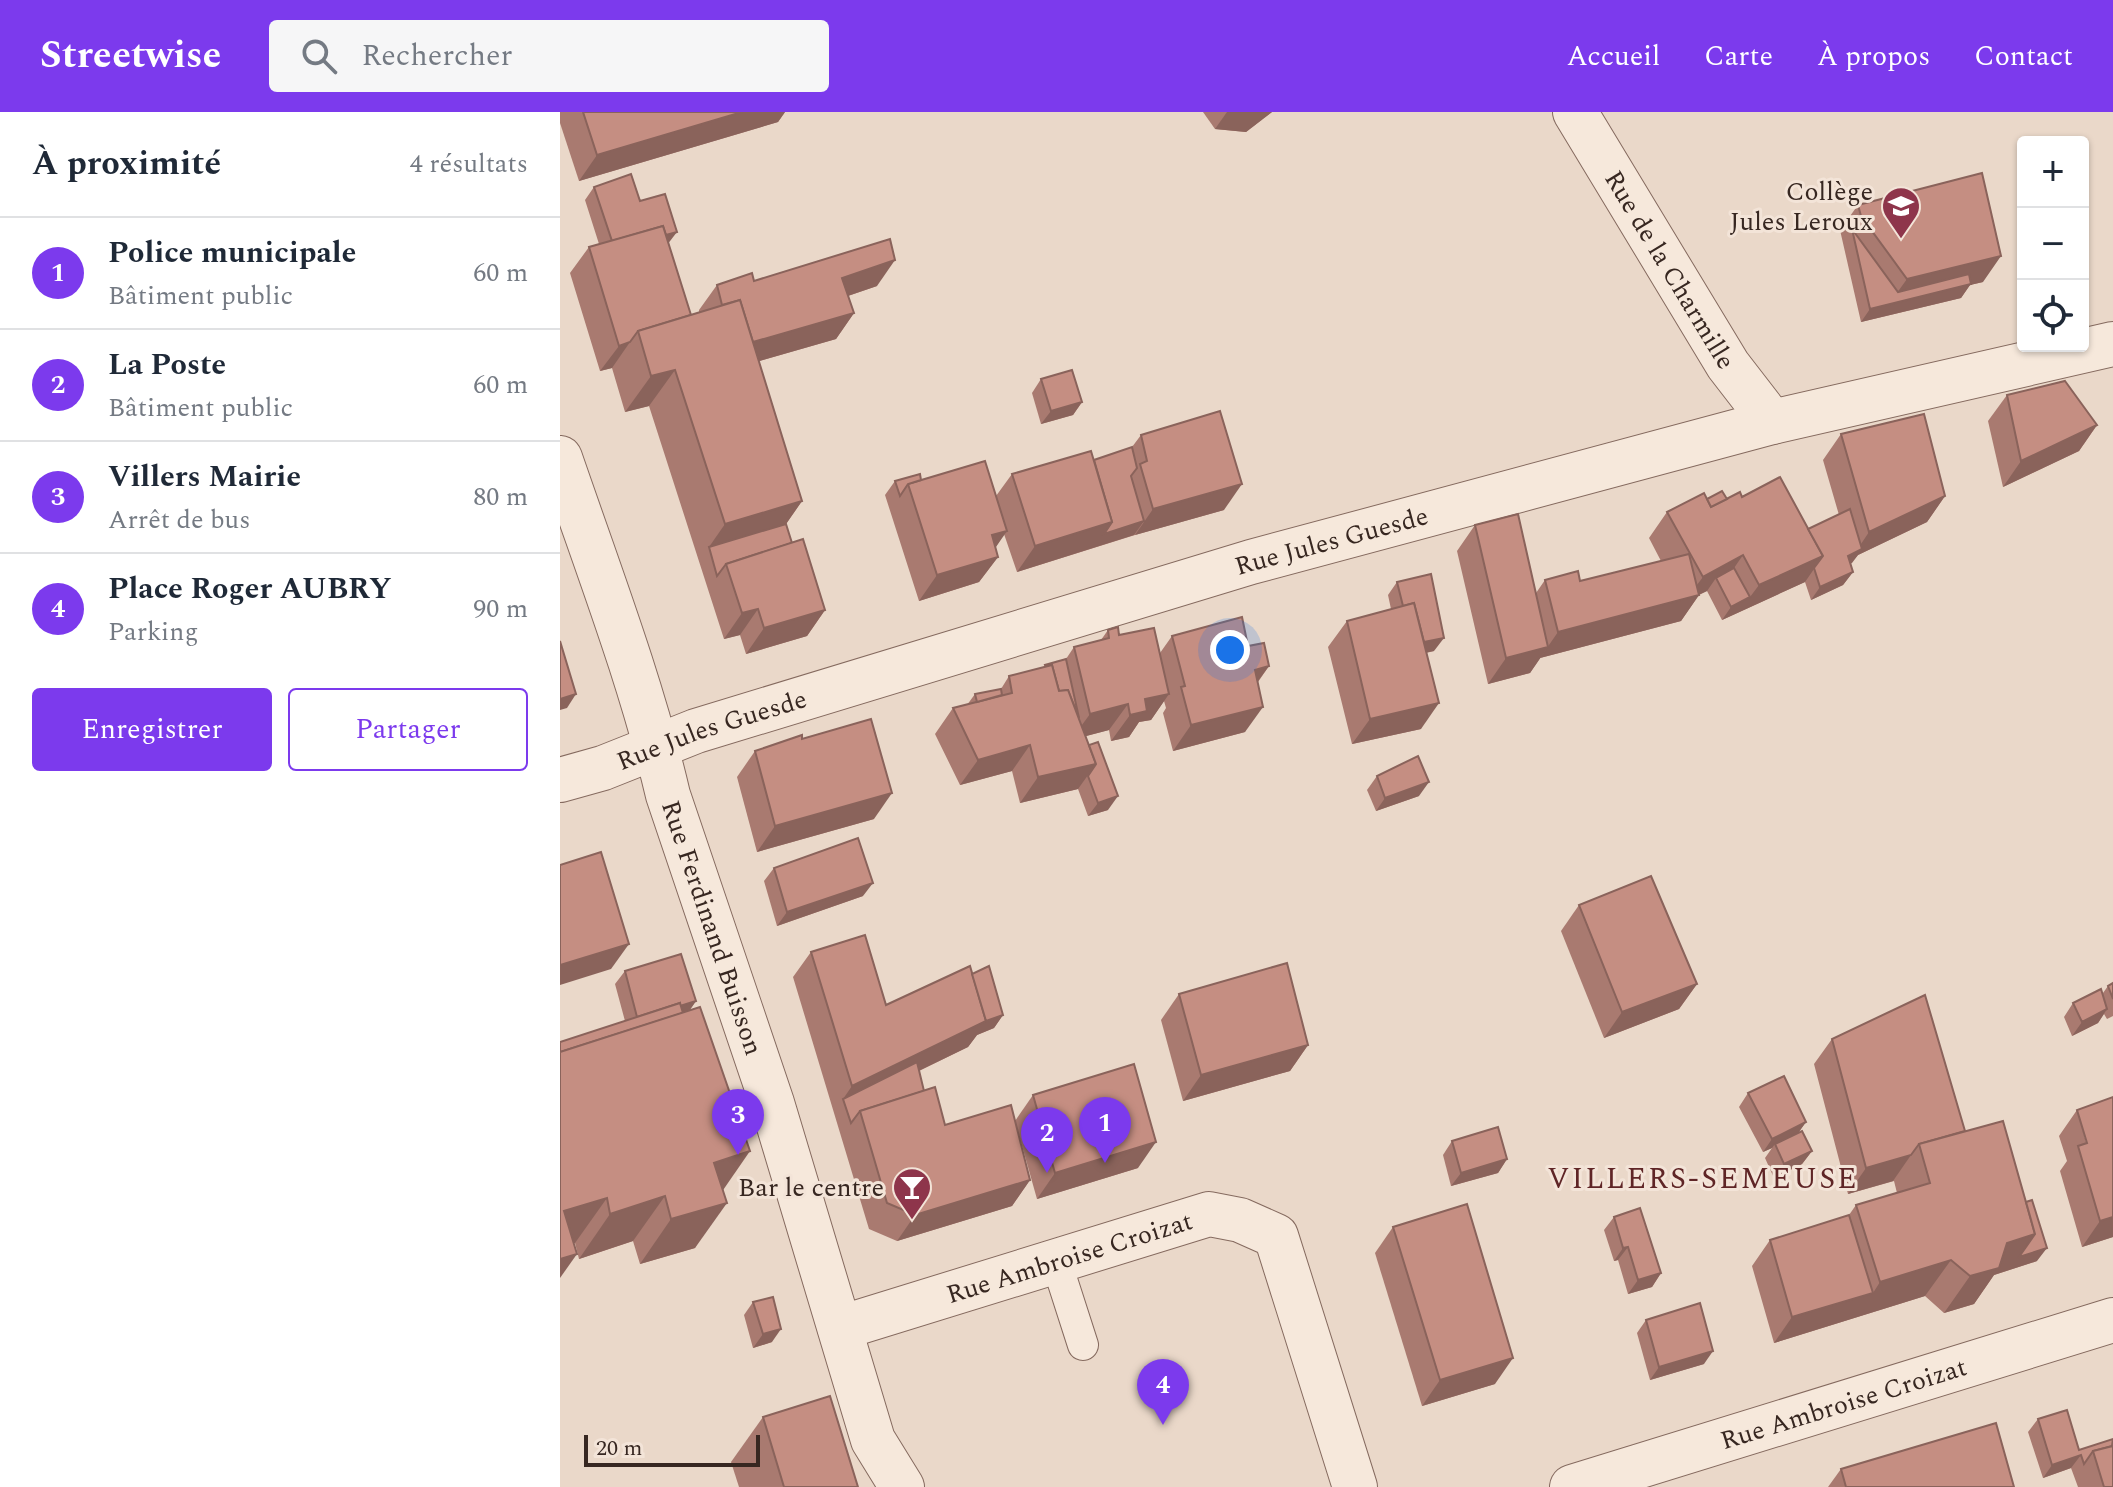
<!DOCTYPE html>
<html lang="fr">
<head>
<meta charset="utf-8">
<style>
	:root { --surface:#fff; --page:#f6f6f7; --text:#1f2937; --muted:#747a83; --line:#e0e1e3; --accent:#7c3aed }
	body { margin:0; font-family:Spectral,serif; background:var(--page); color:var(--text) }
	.controls { position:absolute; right:24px; top:24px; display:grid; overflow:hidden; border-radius:8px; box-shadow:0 2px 6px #0004 }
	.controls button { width:72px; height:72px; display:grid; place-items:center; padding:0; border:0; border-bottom:2px solid var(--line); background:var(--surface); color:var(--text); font:40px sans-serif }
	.scale { position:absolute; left:24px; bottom:20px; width:176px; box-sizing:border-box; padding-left:8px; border:4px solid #372721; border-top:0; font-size:22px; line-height:28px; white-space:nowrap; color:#372721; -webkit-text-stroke:6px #f3e4d8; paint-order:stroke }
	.you { position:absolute; left:670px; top:538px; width:28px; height:28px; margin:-20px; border:6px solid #fff; border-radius:50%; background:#1a73e8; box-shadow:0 0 0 12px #1a73e833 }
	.badge { display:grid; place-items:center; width:52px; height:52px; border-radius:50%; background:var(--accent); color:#fff; font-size:26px; font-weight:700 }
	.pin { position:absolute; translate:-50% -66px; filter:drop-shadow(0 2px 4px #0008) }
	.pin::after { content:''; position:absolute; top:42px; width:28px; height:24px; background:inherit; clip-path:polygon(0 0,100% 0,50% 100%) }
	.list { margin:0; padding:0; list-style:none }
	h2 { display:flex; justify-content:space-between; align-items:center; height:104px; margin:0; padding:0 32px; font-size:34px }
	h2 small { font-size:26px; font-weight:400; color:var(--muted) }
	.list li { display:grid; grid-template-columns:52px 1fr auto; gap:24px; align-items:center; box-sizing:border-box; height:112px; padding:0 32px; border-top:2px solid var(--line) }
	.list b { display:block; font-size:30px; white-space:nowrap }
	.list p { margin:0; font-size:26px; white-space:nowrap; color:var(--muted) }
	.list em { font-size:26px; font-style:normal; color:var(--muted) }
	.actions { display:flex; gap:16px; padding:24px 32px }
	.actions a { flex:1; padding:18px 0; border:2px solid var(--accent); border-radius:8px; text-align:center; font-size:28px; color:var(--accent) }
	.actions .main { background:var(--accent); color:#fff }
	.icon { flex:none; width:44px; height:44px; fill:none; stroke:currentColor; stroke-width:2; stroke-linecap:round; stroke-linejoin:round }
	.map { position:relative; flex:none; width:1553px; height:1375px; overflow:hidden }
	header { display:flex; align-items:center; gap:48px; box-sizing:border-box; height:112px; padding:0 40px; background:var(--accent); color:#fff }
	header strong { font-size:38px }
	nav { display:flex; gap:44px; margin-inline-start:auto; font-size:28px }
	.search { width:560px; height:72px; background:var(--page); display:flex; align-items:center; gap:20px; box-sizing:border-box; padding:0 28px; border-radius:8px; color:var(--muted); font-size:30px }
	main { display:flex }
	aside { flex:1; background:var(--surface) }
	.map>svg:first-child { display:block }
</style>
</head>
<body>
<header>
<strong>Streetwise</strong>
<div class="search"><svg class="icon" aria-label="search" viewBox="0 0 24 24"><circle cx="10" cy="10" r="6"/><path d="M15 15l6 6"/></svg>Rechercher</div>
<nav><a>Accueil</a><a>Carte</a><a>À propos</a><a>Contact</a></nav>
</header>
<main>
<aside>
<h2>À proximité<small>4 résultats</small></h2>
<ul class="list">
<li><span class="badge">1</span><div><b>Police municipale</b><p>Bâtiment public</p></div><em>60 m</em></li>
<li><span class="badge">2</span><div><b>La Poste</b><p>Bâtiment public</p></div><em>60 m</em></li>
<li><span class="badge">3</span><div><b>Villers Mairie</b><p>Arrêt de bus</p></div><em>80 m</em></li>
<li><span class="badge">4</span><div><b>Place Roger AUBRY</b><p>Parking</p></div><em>90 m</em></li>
</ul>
<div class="actions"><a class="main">Enregistrer</a><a>Partager</a></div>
</aside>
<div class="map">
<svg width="1553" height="1375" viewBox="0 0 1553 1375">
	<rect width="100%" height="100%" fill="#ead8c9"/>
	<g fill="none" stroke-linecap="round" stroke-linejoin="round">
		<g stroke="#856a5f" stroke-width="32">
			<path id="lane" d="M496,1149L523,1233"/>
		</g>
		<g stroke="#856a5f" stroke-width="46">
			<g id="street">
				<path id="s1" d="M1015,0L1168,253L1212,310"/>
				<path id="s2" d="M0,346C38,457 81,568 108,683L212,991L313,1328L342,1375"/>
				<path id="s3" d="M0,668L43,656L136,619L691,450L1212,310L1553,232"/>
				<path id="s4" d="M280,1216L649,1102L680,1108L716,1124L795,1375"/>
				<path id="s5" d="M1012,1375L1553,1208"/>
			</g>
		</g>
		<use href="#lane" stroke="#f6e8db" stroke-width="30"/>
		<use href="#street" stroke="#f6e8db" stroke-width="44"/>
	</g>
	<g fill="#a97a70">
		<path d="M0,0H225L218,10L19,69L0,11Z"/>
		<path d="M643,0H712L686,20L655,17Z"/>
		<path d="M34,75L80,89L108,131L131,203L139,200V198L157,173L194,169L317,174L288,184L294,201L276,227L199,249L242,389L226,412L232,431L265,498L247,524L186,542L180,523L164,527L89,294L65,300L52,256L40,259L10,161L29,135L39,132L25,88Z"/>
		<path d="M1298,93L1423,170L1410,173L1401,186L1301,210L1280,118Z"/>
		<path d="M481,267L522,290L513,303L481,312L472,281Z"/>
		<path d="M1447,283L1537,313L1519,339L1443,375L1428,309Z"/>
		<path d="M1281,322L1385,384L1367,410L1298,443L1290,452L1293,460L1283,473L1251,488L1245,470L1162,508L1147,479L1139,483L1121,509L980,546L970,561L928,572L897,439L915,413L976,481L985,468L1020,469L1101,449L1089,426L1107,400L1147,387L1182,385L1248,417L1279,403L1263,348Z"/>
		<path d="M581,323L664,398L575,423L457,460L444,422L435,436L438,445L419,470L359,489L325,383L335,369L361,368L436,384L452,362L534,348L572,335Z"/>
		<path d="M837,470L874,539L866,541L861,617L792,632L768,535L787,509L831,497L828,483Z"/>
		<path d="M548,518L600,541L612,524L688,534L709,554L698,570L685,620L613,639L603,601L606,596L604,589L591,608L579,610L569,625L551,629L549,618L526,624L548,698L528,704L518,677L460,691L452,659L400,673L375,622L393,596L407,593L415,582L441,577L449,564L483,556L485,553L506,547L514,535L541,528Z"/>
		<path d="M242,627L314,707L197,740L177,665L195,639Z"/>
		<path d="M817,664L859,684L816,699L807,678Z"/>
		<path d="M214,756L303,784L217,814L204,769Z"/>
		<path d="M1019,793L1137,872L1119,897L1044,926L1001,819Z"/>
		<path d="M251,840L326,893L412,862L443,903L434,916L417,923L408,935L359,959L364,979L385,1013L470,1068L452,1094L337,1129L309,1117L233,865Z"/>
		<path d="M65,859L136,889L129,899L163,1078L135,1136L80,1152L73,1129L19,1147L15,1131H14L65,909L55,872Z"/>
		<path d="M1553,871V904L1547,907L1544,902L1538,911L1512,924L1504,905L1513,891L1543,881L1548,874Z"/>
		<path d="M619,882L748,933L730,959L623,989L601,908Z"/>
		<path d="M1272,927L1405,1019L1477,1149L1434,1163L1414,1192L1384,1201L1365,1184L1214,1231L1192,1154L1210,1128L1289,1103L1296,1093L1337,1081L1334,1069L1288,1082L1254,952Z"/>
		<path d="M1188,981L1246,1010L1238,1021L1252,1039L1242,1052L1214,1066L1205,1046L1212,1036L1203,1040L1179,995Z"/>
		<path d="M473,983L578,1056L477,1087L455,1009Z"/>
		<path d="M1517,998L1553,1125L1522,1135L1500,1059L1507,1049L1499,1024Z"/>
		<path d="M892,1029L947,1047L938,1061L891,1074L883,1043Z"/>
		<path d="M1054,1105L1101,1161L1092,1175L1068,1182L1058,1148L1054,1149L1044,1118Z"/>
		<path d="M833,1115L935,1272L862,1294L815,1141Z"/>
		<path d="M193,1190L212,1230L193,1236L184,1203Z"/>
		<path d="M1086,1208L1144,1252L1090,1268L1077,1221Z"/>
		<path d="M203,1305L298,1375H179L171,1350Z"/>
		<path d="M1478,1307L1519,1338L1553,1327V1375H1518L1511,1356L1483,1366L1468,1320Z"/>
		<path d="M1281,1357L1454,1375H1268Z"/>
	</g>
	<g fill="#8a635b">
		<path d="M182,0H225L218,10L19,69L37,43Z"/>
		<path d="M667,0H712L686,20L655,17Z"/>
		<path d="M117,120L107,133L55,138Z"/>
		<path d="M1441,144L1423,170L1410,173L1401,186L1301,210L1310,197L1329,192L1347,167Z"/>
		<path d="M335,148L317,174L264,192L282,166Z"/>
		<path d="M294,201L276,227L165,259L183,233Z"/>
		<path d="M70,230L52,256L40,259L59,234Z"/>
		<path d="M115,258L89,294L65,300L91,264Z"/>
		<path d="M522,290L513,303L481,312L491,299Z"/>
		<path d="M1537,313L1519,339L1443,375L1461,349Z"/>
		<path d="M682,372L664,398L575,423L593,397Z"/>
		<path d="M1385,384L1367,410L1298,443L1292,451L1279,457L1288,444L1295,441L1309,420Z"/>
		<path d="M242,389L217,425L149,435L165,412Z"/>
		<path d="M584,409L574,423L457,460L475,434L552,410Z"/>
		<path d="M447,419L429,445L432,423Z"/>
		<path d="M1183,443L1165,469L1156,466L1147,479L1136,484L1139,483L1121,509L980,546L998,520L1127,486L1143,465Z"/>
		<path d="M1263,444L1245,470L1162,508L1171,495L1190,485L1199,473Z"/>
		<path d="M438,445L419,470L359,489L377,463Z"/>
		<path d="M1293,460L1283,473L1251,488L1260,475Z"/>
		<path d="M198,497L180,523L164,527L182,501Z"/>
		<path d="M265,498L247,524L186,542L204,516Z"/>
		<path d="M884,526L874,539L843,545L852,532Z"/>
		<path d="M988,535L970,561L928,572L946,546Z"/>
		<path d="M709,554L690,580L695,558Z"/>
		<path d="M16,582L7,596L0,598V587Z"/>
		<path d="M609,582L591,608L579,610L569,625L551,629L570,603L585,587Z"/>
		<path d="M879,591L861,617L792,632L810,607Z"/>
		<path d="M568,592L549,618L511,628L530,602Z"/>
		<path d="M703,595L685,620L613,639L631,613Z"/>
		<path d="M470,633L452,659L400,673L418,648Z"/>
		<path d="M536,652L518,677L460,691L478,665Z"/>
		<path d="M869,670L859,684L816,699L825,686Z"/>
		<path d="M332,681L314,707L197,740L215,714Z"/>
		<path d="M558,684L548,698L528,704L538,691Z"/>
		<path d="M313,771L303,784L217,814L227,800Z"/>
		<path d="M69,832L51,857L0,873V853Z"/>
		<path d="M1137,872L1119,897L1044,926L1062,900Z"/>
		<path d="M136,889L127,902L78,908Z"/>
		<path d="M1547,897L1538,911L1512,924L1522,910Z"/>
		<path d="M443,903L434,916L417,923L408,935L286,994L283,987L292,974L415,914Z"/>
		<path d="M748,933L730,959L623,989L641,963Z"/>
		<path d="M1246,1010L1236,1024L1215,1032L1212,1036L1203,1040L1212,1027Z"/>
		<path d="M596,1030L578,1056L477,1087L495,1061Z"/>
		<path d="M190,1039L159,1084L154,1051Z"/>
		<path d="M1252,1039L1242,1052L1214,1066L1224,1052Z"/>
		<path d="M1351,1043L1333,1069L1288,1082L1306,1056Z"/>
		<path d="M947,1047L938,1061L891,1074L901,1061Z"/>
		<path d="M470,1068L452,1094L337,1129L355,1103Z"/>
		<path d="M105,1084L73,1129L19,1147L50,1102Z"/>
		<path d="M47,1086L15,1131L0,1136L4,1099Z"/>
		<path d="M167,1091L135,1136L80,1152L111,1107Z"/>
		<path d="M1553,1105V1125L1522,1135L1540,1109Z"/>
		<path d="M1475,1122L1487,1136L1477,1149L1434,1163L1414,1192L1384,1201L1410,1164L1447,1131Z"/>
		<path d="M1068,1135L1058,1148L1054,1149L1063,1136Z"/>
		<path d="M17,1142L0,1166V1147Z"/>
		<path d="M1391,1148L1365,1184L1214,1231L1232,1205L1313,1181L1320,1170Z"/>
		<path d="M1101,1161L1092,1175L1068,1182L1078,1168Z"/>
		<path d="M221,1217L212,1230L193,1236L203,1222Z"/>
		<path d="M1153,1239L1144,1252L1090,1268L1099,1255Z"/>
		<path d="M953,1246L935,1272L862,1294L880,1268Z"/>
		<path d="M1521,1343L1511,1356L1483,1366L1492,1353Z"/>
	</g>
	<g fill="#c58e82" stroke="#8a635b" stroke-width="2">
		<path d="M23,0H182L37,43Z"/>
		<path d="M1422,61L1441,144L1347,167L1301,104L1298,93Z"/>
		<path d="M71,62L80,89L105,82L117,120L106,123L103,114L52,129L34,75Z"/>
		<path d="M103,114L131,203L78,219L70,230L59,234L29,135Z"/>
		<path d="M1292,117L1338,180L1409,162L1411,172L1310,197Z"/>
		<path d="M330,127L335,148L282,166L294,201L193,230L180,188L162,193L157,173L192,161L194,169Z"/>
		<path d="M180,188L242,389L165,412L115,258L91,264L78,219Z"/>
		<path d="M512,258L522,290L491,299L481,267Z"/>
		<path d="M1505,269L1537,313L1461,349L1447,283Z"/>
		<path d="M660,299L682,372L593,397L580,352L587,349L581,323Z"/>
		<path d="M1364,302L1385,384L1309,420L1281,322Z"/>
		<path d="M572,335L577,356L571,364L584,409L544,422L552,410L534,348Z"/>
		<path d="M531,339L552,410L475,434L452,362Z"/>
		<path d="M425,349L447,419L432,423L438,445L377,463L348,372Z"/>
		<path d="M360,362L361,368L348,372L340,384L335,369Z"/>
		<path d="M1220,365L1263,444L1199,473L1183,443L1143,465L1107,400L1144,381L1151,395L1180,380L1182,385Z"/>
		<path d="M1162,379L1167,387L1151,395L1147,387Z"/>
		<path d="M1290,397L1302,437L1288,444L1293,460L1260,475L1254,456L1263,444L1248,417Z"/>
		<path d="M958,402L988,535L946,546L915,413Z"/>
		<path d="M226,412L232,431L166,452L157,464L149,435Z"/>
		<path d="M243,427L265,498L204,516L198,497L182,501L166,452Z"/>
		<path d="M1129,442L1139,483L998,520L985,468L1018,459L1020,469Z"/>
		<path d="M1174,456L1190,485L1171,495L1156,466Z"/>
		<path d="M871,462L884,526L864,530L854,491L843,494L837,470Z"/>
		<path d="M854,491L879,591L810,607L787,509Z"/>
		<path d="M682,505L688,534L704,531L709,554L695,558L703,595L631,613L621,575L625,574L612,524Z"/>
		<path d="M558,515L559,523L594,516L609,582L585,587L587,599L570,603L568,592L530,602L514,535L549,526L548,518Z"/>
		<path d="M0,529L16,582L0,587Z"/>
		<path d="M506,547L519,606L508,578L499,579L492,553L486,555L485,553Z"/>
		<path d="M492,553L499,579L508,578L536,652L478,665L470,633L418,648L393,596L452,581L449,564Z"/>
		<path d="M441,577L442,583L417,590L415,582Z"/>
		<path d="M311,607L332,681L215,714L195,639L242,623V627Z"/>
		<path d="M538,630L558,684L538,691L528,664L536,652L529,633Z"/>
		<path d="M858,644L869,670L825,686L817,664Z"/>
		<path d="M298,726L313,771L227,800L214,756Z"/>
		<path d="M41,740L69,832L0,853V753Z"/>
		<path d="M1091,764L1137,872L1062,900L1019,793Z"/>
		<path d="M305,823L326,893L410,854L426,909L292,974L251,840Z"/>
		<path d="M121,842L136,889L120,894V891L77,905L65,859Z"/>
		<path d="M727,851L748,933L641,963L619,882Z"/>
		<path d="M429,854L443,903L426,909L412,862Z"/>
		<path d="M1553,871V887L1548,874Z"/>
		<path d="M1541,877L1547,897L1522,910L1513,891Z"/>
		<path d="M1365,883L1405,1019L1359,1032L1351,1043L1306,1056L1272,927Z"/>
		<path d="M120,891L123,901L0,940V930Z"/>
		<path d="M140,895L190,1039L154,1051L167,1091L111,1107L105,1084L50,1102L47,1086L4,1099L17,1142L0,1147V940Z"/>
		<path d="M357,950L364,979L300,999L291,1011L283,987Z"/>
		<path d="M574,952L596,1030L495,1061L473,983Z"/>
		<path d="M1224,964L1246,1010L1212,1027L1188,981Z"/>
		<path d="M375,975L385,1013L451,993L470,1068L355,1103L327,1091L300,999Z"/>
		<path d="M1553,985V1105L1540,1109L1518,1034L1527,1031L1517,998Z"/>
		<path d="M1443,1009L1475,1122L1447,1131L1439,1156L1410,1164L1391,1148L1320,1170L1296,1093L1370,1071L1359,1032Z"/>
		<path d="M938,1015L947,1047L901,1061L892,1029Z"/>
		<path d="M1242,1019L1252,1039L1224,1052L1215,1032Z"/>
		<path d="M1472,1088L1487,1136L1459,1145L1475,1122L1466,1090Z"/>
		<path d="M907,1092L953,1246L880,1268L833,1115Z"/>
		<path d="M1080,1096L1101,1161L1078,1168L1068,1135L1063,1136L1054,1105Z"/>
		<path d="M1289,1103L1313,1181L1232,1205L1210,1128Z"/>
		<path d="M213,1185L221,1217L203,1222L193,1190Z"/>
		<path d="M1140,1191L1153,1239L1099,1255L1086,1208Z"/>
		<path d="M270,1284L298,1375H224L203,1305Z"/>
		<path d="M1507,1298L1519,1338L1553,1327L1552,1334L1533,1339L1524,1352L1521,1343L1492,1353L1478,1307Z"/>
		<path d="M1436,1311L1454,1375H1286L1281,1357Z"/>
		<path d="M1553,1334V1375H1544L1533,1339Z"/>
	</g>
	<defs>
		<g id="school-pin" transform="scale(2)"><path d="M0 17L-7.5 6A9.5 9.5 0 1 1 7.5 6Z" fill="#8e354b" stroke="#f3e4d8"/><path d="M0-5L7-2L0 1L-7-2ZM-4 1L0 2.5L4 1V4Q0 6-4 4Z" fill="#fff"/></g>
		<g id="bar-pin" transform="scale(2)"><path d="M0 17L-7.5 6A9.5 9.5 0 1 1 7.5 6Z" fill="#8e354b" stroke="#f3e4d8"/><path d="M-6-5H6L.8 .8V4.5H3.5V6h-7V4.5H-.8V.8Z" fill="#fff"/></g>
	</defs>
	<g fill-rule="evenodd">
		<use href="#school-pin" x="1341" y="94"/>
		<use href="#bar-pin" x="352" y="1075"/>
	</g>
	<g text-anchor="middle" stroke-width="6" stroke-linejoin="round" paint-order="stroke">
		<g font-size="26" fill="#372721" stroke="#f3e4d8" text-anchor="end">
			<text x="1313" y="88">Collège<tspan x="1313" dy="30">Jules Leroux</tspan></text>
			<text x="324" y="1084">Bar le centre</text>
		</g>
		<g font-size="26" fill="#372721" stroke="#f3e4d8">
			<text dy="9" stroke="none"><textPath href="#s1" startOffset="184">Rue de la Charmille</textPath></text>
			<text dy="9" stroke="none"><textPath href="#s3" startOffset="808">Rue Jules Guesde</textPath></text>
			<text dy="9" stroke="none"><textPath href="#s3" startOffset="160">Rue Jules Guesde</textPath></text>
			<text dy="9" stroke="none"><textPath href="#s2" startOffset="494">Rue Ferdinand Buisson</textPath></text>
			<text dy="9" stroke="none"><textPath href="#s4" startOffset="240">Rue Ambroise Croizat</textPath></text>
			<text dy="9" stroke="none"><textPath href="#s5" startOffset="284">Rue Ambroise Croizat</textPath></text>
		</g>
		<g font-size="30" letter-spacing="2" fill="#5f2526" stroke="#f3e4d8">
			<text x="1143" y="1076">VILLERS-SEMEUSE</text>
		</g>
	</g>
</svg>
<div class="controls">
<button>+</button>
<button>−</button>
<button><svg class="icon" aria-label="locate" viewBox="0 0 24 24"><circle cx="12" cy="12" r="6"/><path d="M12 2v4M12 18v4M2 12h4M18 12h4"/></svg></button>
</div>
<div class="scale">20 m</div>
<div class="you"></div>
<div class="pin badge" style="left:545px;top:1051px">1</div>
<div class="pin badge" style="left:487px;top:1061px">2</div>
<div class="pin badge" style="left:178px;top:1043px">3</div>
<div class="pin badge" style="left:603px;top:1313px">4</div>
</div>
</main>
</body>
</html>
